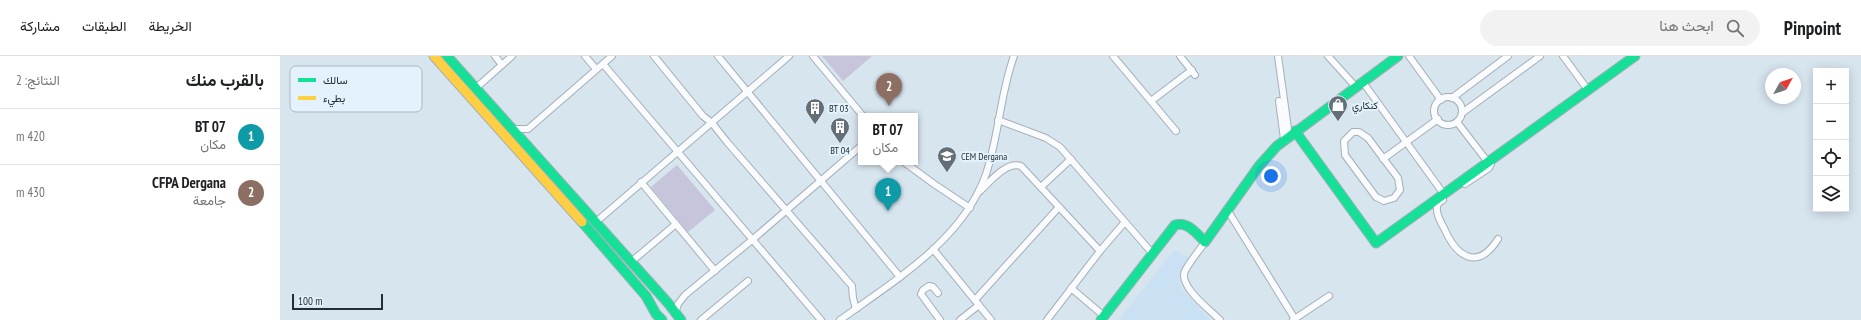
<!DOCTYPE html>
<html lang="ar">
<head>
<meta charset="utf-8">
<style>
	:root { --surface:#fff; --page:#f2f2f2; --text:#202124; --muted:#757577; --line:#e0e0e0; --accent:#db2777 }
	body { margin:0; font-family:"PT Sans Narrow",Vazirmatn,sans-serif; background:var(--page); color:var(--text); direction:rtl }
	.controls { position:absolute; right:12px; top:12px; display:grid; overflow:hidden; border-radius:0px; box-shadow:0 2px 10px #0003 }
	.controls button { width:36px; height:36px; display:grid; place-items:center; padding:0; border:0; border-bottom:1px solid var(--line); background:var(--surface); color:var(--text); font:20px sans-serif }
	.compass { position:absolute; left:1485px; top:12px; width:36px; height:36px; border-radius:50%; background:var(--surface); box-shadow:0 2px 10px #0003; rotate:50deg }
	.scale { position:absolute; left:12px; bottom:10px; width:91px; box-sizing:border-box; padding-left:4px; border:2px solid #242e35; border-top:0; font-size:11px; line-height:14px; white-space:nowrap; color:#242e35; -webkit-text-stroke:3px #e3f2fd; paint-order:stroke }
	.you { position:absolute; left:991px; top:120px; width:14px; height:14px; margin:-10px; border:3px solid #fff; border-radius:50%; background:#1a73e8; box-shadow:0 0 0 6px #1a73e833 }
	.badge { display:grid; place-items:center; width:26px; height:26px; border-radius:50%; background:var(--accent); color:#fff; font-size:13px; font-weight:700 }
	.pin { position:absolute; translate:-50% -33px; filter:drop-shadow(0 1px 2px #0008) }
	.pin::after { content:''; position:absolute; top:21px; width:14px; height:12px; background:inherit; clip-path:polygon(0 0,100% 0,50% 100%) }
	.popup { position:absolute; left:578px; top:57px; width:60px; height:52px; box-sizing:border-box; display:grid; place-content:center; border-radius:0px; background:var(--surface); filter:drop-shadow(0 1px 3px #0005); font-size:13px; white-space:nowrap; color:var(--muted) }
	.popup b { font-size:15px; color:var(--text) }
	.popup::after { content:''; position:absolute; left:50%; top:100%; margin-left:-8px; border:8px solid transparent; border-top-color:var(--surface) }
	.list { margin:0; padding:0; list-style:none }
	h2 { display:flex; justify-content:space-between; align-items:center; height:52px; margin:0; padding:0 16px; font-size:17px }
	h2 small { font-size:13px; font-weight:400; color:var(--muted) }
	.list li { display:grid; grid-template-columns:26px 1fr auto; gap:12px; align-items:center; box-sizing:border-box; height:56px; padding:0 16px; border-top:1px solid var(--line) }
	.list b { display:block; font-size:15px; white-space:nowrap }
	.list p { margin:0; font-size:13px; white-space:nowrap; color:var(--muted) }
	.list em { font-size:13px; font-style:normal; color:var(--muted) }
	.icon { flex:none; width:22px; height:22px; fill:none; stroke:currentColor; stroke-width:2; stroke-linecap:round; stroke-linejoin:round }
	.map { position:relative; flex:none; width:1581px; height:264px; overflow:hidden; direction:ltr }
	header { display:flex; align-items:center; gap:24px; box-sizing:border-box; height:56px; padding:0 20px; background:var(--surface); border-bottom:1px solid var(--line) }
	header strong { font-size:19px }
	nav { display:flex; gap:22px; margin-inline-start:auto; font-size:14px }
	.search { width:280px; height:36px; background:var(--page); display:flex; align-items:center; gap:10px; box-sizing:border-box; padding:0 14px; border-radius:22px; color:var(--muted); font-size:15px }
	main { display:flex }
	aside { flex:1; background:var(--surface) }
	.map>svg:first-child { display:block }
</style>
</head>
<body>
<header>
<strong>Pinpoint</strong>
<div class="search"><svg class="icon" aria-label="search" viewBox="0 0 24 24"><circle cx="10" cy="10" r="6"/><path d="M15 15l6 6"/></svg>ابحث هنا</div>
<nav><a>الخريطة</a><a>الطبقات</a><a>مشاركة</a></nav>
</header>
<main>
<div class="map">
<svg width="1581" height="264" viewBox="0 0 1581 264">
	<rect width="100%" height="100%" fill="#d7e5ef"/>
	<path fill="#c9e1f2" d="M894,194L908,201L899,221L901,232L930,264H839Z"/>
	<g fill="#c6c5db">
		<path d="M542,0H592L563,25Z"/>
		<path d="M397,109L435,154L408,176L371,131Z"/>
	</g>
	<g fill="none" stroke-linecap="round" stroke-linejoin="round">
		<g stroke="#a4afb7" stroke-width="8">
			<g id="street">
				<path d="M215,0L222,9"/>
				<path d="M305,0L316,13"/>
				<path d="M374,0L423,60L432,67L447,86L572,230L573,242L576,253"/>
				<path d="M438,0L620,221"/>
				<path d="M533,0L583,60"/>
				<path d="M833,0L896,75"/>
				<path d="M900,0L915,19"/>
				<path d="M998,0L1009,80"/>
				<path d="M1048,0L1075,30"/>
				<path d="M1129,0L1161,44"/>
				<path d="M1283,0L1308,34"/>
				<path d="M323,8L541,264"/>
				<path d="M1082,25L1163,137"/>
				<path d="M196,32L232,0"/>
				<circle cx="1168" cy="55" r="14"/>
				<path d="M1172,42L1228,0"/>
				<path d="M871,45L912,14"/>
				<path d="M999,45L1004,83"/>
				<path d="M1182,57L1260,0"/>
				<path d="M718,64L766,82L780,91L872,197"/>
				<path d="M1177,66L1207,105"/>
				<path d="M233,73H248L332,0"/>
				<path d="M1073,76H1079L1088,82L1118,122L1120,134L1114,142L1104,145L1096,141L1065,99L1064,85Z"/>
				<path d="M1103,103L1158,63"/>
				<path d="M624,106L654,128L690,152"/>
				<path d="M361,126L435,215"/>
				<path d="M1185,128L1209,112L1211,108L1209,104"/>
				<path d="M761,131L791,103"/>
				<path d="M700,135C710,126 726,105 741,110L820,195"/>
				<path d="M1163,144C1160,146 1157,147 1157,151C1156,157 1161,167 1164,172C1176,200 1197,216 1218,183"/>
				<path d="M948,155L1015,263"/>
				<path d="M316,166L509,0"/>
				<path d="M925,186C919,195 910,205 905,215C898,230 930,254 940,264"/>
				<path d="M653,193L711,264"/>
				<path d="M351,206L396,168"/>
				<path d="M791,232L824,260"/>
				<path d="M658,237L653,231L649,230L643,234L641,238L660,264"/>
				<path d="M695,244L779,151"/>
				<path d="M395,257L398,248L405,239L472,184L581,90"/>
				<path d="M421,264L468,225"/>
				<path d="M560,264C614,225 683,184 706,118C719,80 720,38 734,0"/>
				<path d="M680,264L699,249"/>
				<path d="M767,264L820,195L844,167"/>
				<path d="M1013,264L1049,240"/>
			</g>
		</g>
		<g stroke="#a4afb7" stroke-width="11">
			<g id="fast">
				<path d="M167,0L388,247L401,264"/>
				<path d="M1015,75L1096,187L1355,0"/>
				<path d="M302,166L366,240L376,258L382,264"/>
				<path d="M821,264L895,169C908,165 917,178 925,186L979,110L997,90L1118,0"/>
			</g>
		</g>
		<g stroke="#a4afb7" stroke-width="11">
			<path id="slow" d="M154,0L302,166"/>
		</g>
		<use href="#street" stroke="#f9fbfd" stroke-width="6"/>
		<use href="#fast" stroke="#16e098" stroke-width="9"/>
		<use href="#slow" stroke="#ffcf43" stroke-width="9"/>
	</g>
	<defs>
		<g id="shop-pin" transform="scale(1)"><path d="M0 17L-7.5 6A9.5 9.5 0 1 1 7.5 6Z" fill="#636e76" stroke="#e3f2fd"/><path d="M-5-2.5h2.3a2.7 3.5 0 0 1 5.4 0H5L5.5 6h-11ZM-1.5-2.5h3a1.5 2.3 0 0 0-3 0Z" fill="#fff"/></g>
		<g id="building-pin" transform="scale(1)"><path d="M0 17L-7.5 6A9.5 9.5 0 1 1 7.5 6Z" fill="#636e76" stroke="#e3f2fd"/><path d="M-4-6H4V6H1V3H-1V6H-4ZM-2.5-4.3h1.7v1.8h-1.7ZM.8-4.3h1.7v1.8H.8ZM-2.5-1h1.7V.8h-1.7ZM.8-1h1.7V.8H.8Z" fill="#fff"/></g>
		<g id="school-pin" transform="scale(1)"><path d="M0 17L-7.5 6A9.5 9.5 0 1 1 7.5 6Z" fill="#636e76" stroke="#e3f2fd"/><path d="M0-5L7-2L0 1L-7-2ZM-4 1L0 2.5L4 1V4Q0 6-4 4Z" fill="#fff"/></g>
	</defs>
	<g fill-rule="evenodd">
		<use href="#shop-pin" x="1058" y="49"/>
		<use href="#building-pin" x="535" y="52"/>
		<use href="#building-pin" x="560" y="71"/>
		<use href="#school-pin" x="667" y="100"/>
	</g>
	<g text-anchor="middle" stroke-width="4" stroke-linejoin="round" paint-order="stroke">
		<g font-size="10" fill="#242e35" stroke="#e3f2fd" text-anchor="start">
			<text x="1072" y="53">كنكاري</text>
			<text x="549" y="56">BT 03</text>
			<text x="560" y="98" text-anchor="middle">BT 04</text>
			<text x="681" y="104">CEM Dergana</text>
		</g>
	</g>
	<rect x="10" y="10" width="132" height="46" rx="6" fill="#e3f2fd" stroke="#aab7c1" stroke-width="1"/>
	<rect x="18" y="22" width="18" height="4" fill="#16e098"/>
	<rect x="18" y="40" width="18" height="4" fill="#ffcf43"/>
	<g font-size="11" fill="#242e35">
		<text x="43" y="28">سالك</text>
		<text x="43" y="46">بطيء</text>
	</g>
</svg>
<div class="controls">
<button>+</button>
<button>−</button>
<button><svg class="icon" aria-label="locate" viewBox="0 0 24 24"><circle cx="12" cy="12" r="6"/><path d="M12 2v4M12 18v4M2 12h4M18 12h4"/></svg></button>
<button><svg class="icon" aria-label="layers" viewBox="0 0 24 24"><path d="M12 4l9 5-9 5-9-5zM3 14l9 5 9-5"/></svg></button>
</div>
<svg class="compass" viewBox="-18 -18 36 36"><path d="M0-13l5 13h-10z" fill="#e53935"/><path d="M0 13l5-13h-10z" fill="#757577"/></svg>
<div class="scale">100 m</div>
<div class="you"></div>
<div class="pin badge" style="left:608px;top:155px;background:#0f9aa8">1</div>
<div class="popup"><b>BT 07</b>مكان</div>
<div class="pin badge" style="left:609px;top:50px;background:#8d6e63">2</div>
</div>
<aside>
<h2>بالقرب منك<small>النتائج: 2</small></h2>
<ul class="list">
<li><span class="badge" style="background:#0f9aa8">1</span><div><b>BT 07</b><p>مكان</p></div><em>420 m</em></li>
<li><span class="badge" style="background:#8d6e63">2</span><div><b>CFPA Dergana</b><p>جامعة</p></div><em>430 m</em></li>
</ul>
</aside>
</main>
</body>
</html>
